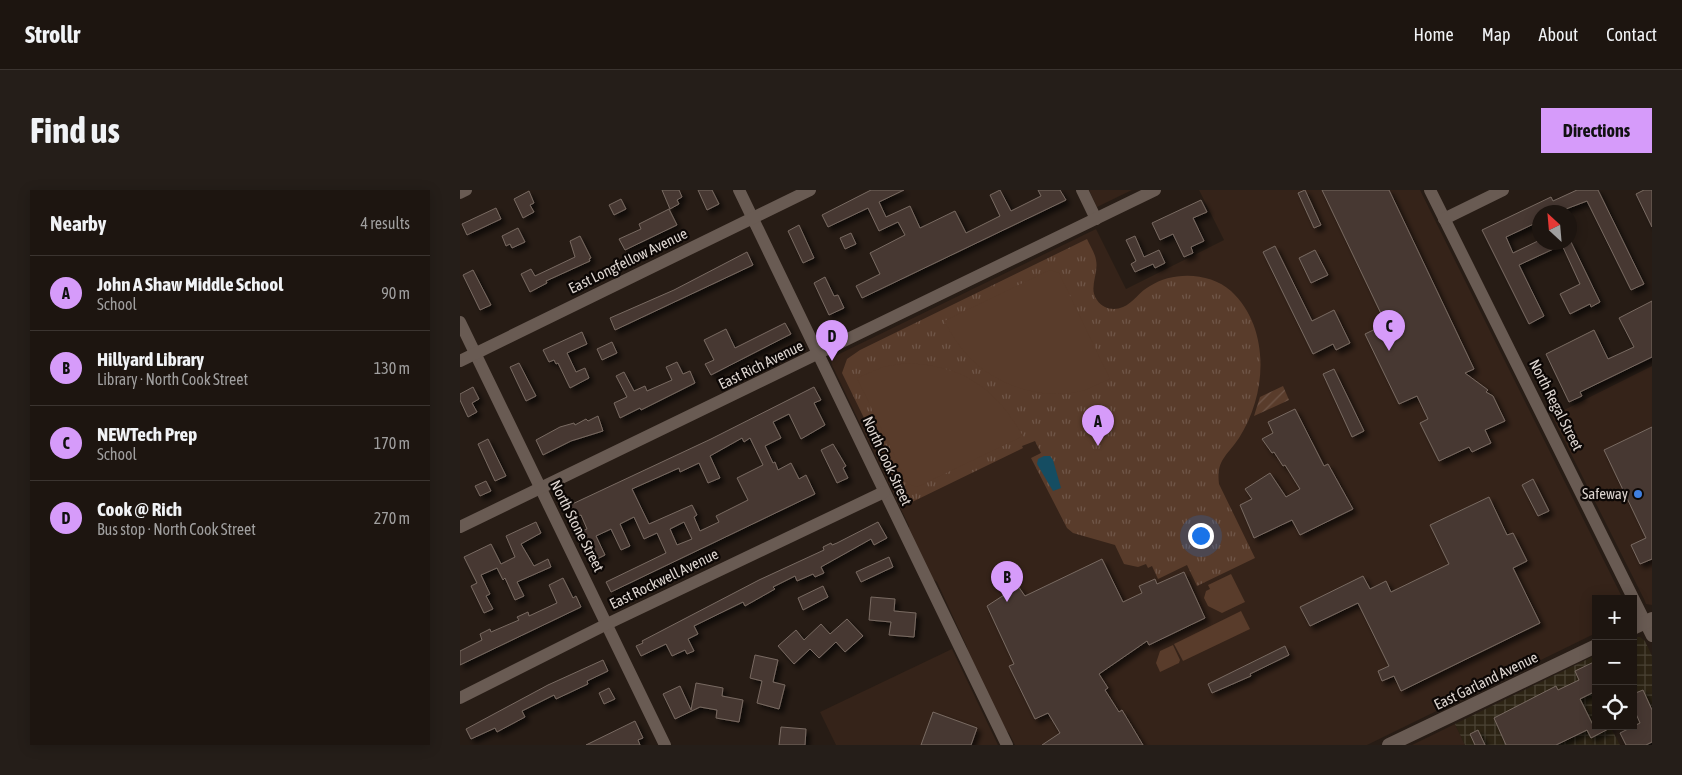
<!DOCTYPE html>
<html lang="en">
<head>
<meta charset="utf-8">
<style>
	:root { --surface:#1d1510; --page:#251e19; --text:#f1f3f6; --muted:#a09f9f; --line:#3b3430; --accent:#d69bfa }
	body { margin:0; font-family:"Asap Condensed",sans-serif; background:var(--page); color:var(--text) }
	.controls { position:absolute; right:15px; bottom:15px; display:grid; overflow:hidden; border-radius:0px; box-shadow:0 2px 12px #0003 }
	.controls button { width:45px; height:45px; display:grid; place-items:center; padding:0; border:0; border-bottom:1px solid var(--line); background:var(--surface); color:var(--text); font:25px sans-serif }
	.compass { position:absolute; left:1072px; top:15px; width:45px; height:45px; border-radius:50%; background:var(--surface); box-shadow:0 2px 12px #0003; rotate:334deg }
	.you { position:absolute; left:740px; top:345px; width:18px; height:18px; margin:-12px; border:4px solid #fff; border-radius:50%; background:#1a73e8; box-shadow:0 0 0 8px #1a73e833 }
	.badge { display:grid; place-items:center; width:32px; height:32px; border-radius:50%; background:var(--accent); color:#111; font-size:16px; font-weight:700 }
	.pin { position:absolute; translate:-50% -41px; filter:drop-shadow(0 1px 2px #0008) }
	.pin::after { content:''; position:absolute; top:26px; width:18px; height:15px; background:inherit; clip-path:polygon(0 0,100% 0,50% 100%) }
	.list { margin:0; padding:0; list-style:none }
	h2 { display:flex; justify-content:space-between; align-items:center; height:65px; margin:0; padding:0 20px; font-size:21px }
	h2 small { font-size:16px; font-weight:400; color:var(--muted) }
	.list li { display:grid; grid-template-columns:32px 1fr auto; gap:15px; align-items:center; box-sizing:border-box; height:75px; padding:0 20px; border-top:1px solid var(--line) }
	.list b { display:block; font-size:19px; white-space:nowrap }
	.list p { margin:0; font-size:16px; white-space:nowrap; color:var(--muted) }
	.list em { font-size:16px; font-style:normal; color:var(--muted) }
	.icon { flex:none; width:28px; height:28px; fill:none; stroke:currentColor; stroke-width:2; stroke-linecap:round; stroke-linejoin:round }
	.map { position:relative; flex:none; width:1192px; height:555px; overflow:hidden; border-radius:0px }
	header { display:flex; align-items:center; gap:30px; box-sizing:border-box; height:70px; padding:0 25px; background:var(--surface); border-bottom:1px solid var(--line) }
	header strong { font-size:24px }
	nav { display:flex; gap:28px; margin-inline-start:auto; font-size:18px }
	.intro { display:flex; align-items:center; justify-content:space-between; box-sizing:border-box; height:120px; padding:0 30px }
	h1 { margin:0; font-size:35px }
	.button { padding:12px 22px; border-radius:0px; background:var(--accent); color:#111; font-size:18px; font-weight:700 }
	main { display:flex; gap:30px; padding:0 30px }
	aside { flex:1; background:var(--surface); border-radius:0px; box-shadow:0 2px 12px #0003 }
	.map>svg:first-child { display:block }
</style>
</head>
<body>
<header>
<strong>Strollr</strong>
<nav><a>Home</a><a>Map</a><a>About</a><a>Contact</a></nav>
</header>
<div class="intro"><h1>Find us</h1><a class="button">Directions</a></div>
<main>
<aside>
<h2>Nearby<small>4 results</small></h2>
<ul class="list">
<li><span class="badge">A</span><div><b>John A Shaw Middle School</b><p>School</p></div><em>90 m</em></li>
<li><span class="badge">B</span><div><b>Hillyard Library</b><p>Library · North Cook Street</p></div><em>130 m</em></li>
<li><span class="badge">C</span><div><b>NEWTech Prep</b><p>School</p></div><em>170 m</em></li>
<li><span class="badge">D</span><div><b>Cook @ Rich</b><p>Bus stop · North Cook Street</p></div><em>270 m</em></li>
</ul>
</aside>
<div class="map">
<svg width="1192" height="555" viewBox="0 0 1192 555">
	<defs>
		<pattern id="industrial-grid" width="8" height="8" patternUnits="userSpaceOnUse" patternTransform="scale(1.25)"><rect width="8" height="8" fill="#2d2414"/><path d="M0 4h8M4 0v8" fill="none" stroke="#4b4335"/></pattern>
		<pattern id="grass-tufts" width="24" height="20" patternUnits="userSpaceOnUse" patternTransform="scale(1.25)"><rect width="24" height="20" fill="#593c2b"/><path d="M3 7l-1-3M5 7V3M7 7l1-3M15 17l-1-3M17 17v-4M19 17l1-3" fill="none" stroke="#705749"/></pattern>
		<pattern id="garden-furrows" width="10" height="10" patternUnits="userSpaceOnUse" patternTransform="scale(1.25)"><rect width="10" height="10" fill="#593c2b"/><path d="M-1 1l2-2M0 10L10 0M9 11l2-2" fill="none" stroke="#705749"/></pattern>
		<filter id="shadow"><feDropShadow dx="4" dy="4" stdDeviation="2.5" flood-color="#0009"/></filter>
	</defs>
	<rect width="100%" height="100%" fill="#271c15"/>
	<g fill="#352319">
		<path d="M629,0H672L637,17Z"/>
		<path d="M739,0H960L1163,409H1136V443L907,555H555L549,543L543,538L508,467L507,457L477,392L469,386L449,345V336L372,175L371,170L375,166L636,39L666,99L764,50Z"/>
		<path d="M1192,176V415L1186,414L1184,409L1092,226Z"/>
		<path d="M492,459L538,555H376L360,522Z"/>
		<path d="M995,534L1005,555H952Z"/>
	</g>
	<g fill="url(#industrial-grid)">
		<path d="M1173,447H1180L1185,451L1192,466V519L1173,529Z"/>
		<path d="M1136,465V536H1158L1152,540L1160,555H1005L995,534Z"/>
	</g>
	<path fill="url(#grass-tufts)" d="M627,49C630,56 635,63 636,70C639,84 628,98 637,110C643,119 654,121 663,117C673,113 680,101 690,96C713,81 750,82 771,101C811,138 807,205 779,248C767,266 756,270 759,294L795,368L737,396L727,375L698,389L692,376L688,378L686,374L678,377L664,374L655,355L613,343L607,338L571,268L581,263L575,251L562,256L563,258L450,313L445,312L382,183L387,169L400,160Z"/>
	<g fill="#593c2b">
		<path d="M590,80L599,83L650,189C642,192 633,197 625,200C585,212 536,196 508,166C498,155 491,143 484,131Z"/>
		<path d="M446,173C504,176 534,197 563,246L457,297L448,294L397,188L423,177Z"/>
		<path d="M771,384L785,412L762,423L748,416L744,408L746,401L750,399L748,395Z"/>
		<path d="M781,421L790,439L723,471L714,454Z"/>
		<path d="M713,455L720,470L719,473L700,482L696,473L700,461Z"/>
	</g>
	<path fill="url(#garden-furrows)" d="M823,196L829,210L794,226L800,207Z"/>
	<path fill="#154d62" d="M584,266H590L593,270L601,298L593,301L577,274L578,269Z"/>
	<g fill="#463932" stroke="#796a62" fill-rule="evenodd" filter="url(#shadow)">
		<path d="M202,0H219L222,7L217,10L219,14L210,19Z"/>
		<path d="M238,0H252L259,14L247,20Z"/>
		<path d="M411,0H444L419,12L426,27L450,16L460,38L495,21L506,43L540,26L530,5L540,0L551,21L581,6L578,0H600L606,10L402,108L396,96L420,84L410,63L445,45L438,32L419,41L408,18L368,37L362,25Z"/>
		<path d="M845,0L861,35L854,38L838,3Z"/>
		<path d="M862,0H929L1014,179L1005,183L1028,200L1026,202L1033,206L1045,231L1025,240L1031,253L1012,262L1009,257L979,271L960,233L968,229L957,206L939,214L905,144L926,134Z"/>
		<path d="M1117,0H1138L1184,94L1171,100L1127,11L1098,22H1080V31L1046,47L1053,63L1080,50V52H1111L1140,112L1131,117L1130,114L1110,124L1100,104L1120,94L1102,55L1059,75L1084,126L1069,134L1022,40L1091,7L1093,11Z"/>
		<path d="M1184,0H1192V37L1176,4Z"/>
		<path d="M69,1L74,13L70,15L74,22L63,28L54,9Z"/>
		<path d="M161,9L166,19L154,25L149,15Z"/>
		<path d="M741,10L747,22L733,28L744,51L731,57L733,63L724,67L713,44L700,50L692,33Z"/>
		<path d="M36,18L41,29L7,45L2,34Z"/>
		<path d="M209,19L217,35L165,60L159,49L181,39L179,34Z"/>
		<path d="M339,35L354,68L343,73L328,41Z"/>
		<path d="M58,38L65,52L52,58L50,54L46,56L42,46Z"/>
		<path d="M391,43L396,54L385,59L380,48Z"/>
		<path d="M120,46L131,68L129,69L130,71L86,91L87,93L70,102L61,84L71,79L75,86L115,67L110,51Z"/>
		<path d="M675,46L684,67L699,60L705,73L695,78L693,74L675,82L671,74L676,71L666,50Z"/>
		<path d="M815,56L852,131L874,120L890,153L876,160L873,154L853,164L803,62Z"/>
		<path d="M855,60L868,85L851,93L839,68Z"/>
		<path d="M287,62L293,75L155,140L150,128L214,100Z"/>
		<path d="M13,80L31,115L20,120L3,85Z"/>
		<path d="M365,87L374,106L378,105L384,118L369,125L354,93Z"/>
		<path d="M1192,111V167L1120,202L1122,206L1109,212L1086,164L1134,140L1148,169L1174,157L1159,128Z"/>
		<path d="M325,133L331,144L251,185L245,174L254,170L244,150L266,139L275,158Z"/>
		<path d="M122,142L127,154L107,163L116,182L125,178L129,188L110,198L98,173L96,174L94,170L89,172L83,160Z"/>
		<path d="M152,152L157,163L142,170L137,159Z"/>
		<path d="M217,172L223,184L230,181L235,193L181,220L180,218L160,228L154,213L167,207L156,186L164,182L174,201L185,196L187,201L212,190L206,177Z"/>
		<path d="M59,173L76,206L66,211L50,177Z"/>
		<path d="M874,179L904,241L892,247L863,184Z"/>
		<path d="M13,197L19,209L12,213L17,222L8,227L0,210V204Z"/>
		<path d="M354,197L361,210L354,213L365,235L341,249L329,224L313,232L321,248L305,256L313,273L315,272L318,280L331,273L339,289L346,285L355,304L151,402L146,392L206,363L197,343L184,349L174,327L160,334L170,356L161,360L151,339L136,346L145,365L135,370L120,342L127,339L121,325L114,328L108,316L251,249ZM282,248L284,252L290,248L303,275L277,288L288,310L256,326L259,332L240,341L234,327L237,325L232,315L189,334L172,299L219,278L220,282L239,273L248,293L260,288L250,266ZM224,332L232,349L217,355L210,339Z"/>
		<path d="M835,219L864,276L868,274L893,319L840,345L832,330L794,348L780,315L792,309L785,299L810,283L826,307L840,299L825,275L823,276L814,262L812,263L802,249L813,243L808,232Z"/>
		<path d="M138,226L143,241L111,251L83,265L76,250L100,237L114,233L115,235L126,229L128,231Z"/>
		<path d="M1192,237V369L1180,374L1171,355L1186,348L1144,260Z"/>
		<path d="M28,249L46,286L35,291L18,254Z"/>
		<path d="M373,254L386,276L383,278L388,288L377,293L361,260Z"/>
		<path d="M1073,289L1089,321L1078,326L1062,295Z"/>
		<path d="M26,291L31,301L20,306L15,296Z"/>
		<path d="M1029,307L1047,345L1053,343L1067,371L1053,378L1080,433L941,501L934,486L922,491L918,481L929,476L898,413L850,436L840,417L903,386L910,399L926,391L931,402L989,374L970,335Z"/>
		<path d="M76,332L81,343L61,354L74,376L88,369L91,377L57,392L64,406L55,410L45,388L43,390L37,378L21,385L30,404L26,406L33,419L24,423L11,396L17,393L4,367L31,354L41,374L55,367L46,346Z"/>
		<path d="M418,332L427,348L414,355L411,349L361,377L364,383L355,387L353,384L337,391L335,386L313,397L315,399L285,416L283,412L234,436L238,444L228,449L234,461L227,464L225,460L212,466L206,454L181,466L176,456L183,453L182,451L299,390L364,360L363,357L371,353L372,355L377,353Z"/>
		<path d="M429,367L433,377L401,392L396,382Z"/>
		<path d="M642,369L663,412L682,403L679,396L695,389L697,394L724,382L745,428L689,455L687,451L639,484L648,498L645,500L659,522L662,520L683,555H582L600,543L588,523L575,529L549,476L554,474L527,416L558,396L565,406Z"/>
		<path d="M103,388L113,408L116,406L121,417L0,475V461L22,450L20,444L30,439L31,442L59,430L57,427L68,422L69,426L97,413L89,395Z"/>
		<path d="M363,396L368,407L343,420L338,408Z"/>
		<path d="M411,407L435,409L434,421L456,423L454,447L429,445L431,432L409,430Z"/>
		<path d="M387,429L403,446L385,462L376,452L359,468L350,459L334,474L318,456L336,440L344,450L361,434L370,444Z"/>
		<path d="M825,456L829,465L790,484L791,486L752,503L748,494Z"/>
		<path d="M295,465L318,470L313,492L325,495L319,519L297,513L302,491L290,488Z"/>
		<path d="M143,470L148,481L127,491L128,494L96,509L94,505L62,521L65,527L37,542L35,538L11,549L6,539L88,495Z"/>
		<path d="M1136,471V501L1120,509L1134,537L1154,536L1131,548L1127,540L1096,555H1046L1034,528L1096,496L1098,500L1119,490L1115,481Z"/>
		<path d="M236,493L263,498L262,506L283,510L279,532L256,528L257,520L240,517L215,529L203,504L220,496L231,520Z"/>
		<path d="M149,498L155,509L144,514L139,503Z"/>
		<path d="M1183,500L1192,520V552L1186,555H1166L1160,543L1180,533L1173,517V504Z"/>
		<path d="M473,522L517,538L511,555H461Z"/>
		<path d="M175,531L183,548L178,550L180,555H126Z"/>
		<path d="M321,537L346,539L345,555H319Z"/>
		<path d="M1018,540L1025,555H1015L1010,544Z"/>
	</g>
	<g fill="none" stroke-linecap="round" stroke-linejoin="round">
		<g stroke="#695b53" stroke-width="12">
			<path d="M279,0L547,555"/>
			<path d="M622,0L636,29"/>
			<path d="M970,0L1192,446"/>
			<path d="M0,3L6,0"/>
			<path d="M984,29L1043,0"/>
			<path d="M0,132L205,555"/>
			<path d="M0,171L350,0"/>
			<path d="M0,337L695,0"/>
			<path d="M0,508L147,434L424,302"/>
		</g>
		<g stroke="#695b53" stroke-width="14">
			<path d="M1173,438L1192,429"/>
			<path d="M929,555L1136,456"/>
		</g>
	</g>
	<circle fill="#3f7fe0" stroke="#0c0705" stroke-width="2" cx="1178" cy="304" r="5"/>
	<g text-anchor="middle" stroke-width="4.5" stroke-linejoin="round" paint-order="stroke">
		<g font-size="15" fill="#ddd5d0" stroke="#0c0705">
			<text transform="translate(168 71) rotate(-26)" y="5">East Longfellow Avenue</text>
			<text transform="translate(301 175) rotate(-26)" y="5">East Rich Avenue</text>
			<text transform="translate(1096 215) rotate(63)" y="5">North Regal Street</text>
			<text transform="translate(427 271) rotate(65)" y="5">North Cook Street</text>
			<text transform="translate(117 336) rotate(63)" y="5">North Stone Street</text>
			<text transform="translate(204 389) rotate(-26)" y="5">East Rockwell Avenue</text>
			<text transform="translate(1026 491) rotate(-26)" y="5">East Garland Avenue</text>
		</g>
		<g font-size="15" fill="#ddd5d0" stroke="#0c0705" text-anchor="end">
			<text x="1168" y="309">Safeway</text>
		</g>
	</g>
</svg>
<div class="controls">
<button>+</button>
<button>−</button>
<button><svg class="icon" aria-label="locate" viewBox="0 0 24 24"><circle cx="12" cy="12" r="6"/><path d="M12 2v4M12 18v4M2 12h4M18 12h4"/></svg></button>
</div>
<svg class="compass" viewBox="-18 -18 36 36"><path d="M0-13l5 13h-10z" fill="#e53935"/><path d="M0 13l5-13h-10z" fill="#a09f9f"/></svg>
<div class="you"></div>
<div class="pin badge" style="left:638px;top:256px">A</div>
<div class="pin badge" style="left:547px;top:412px">B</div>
<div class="pin badge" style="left:929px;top:161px">C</div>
<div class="pin badge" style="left:372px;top:171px">D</div>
</div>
</main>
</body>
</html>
